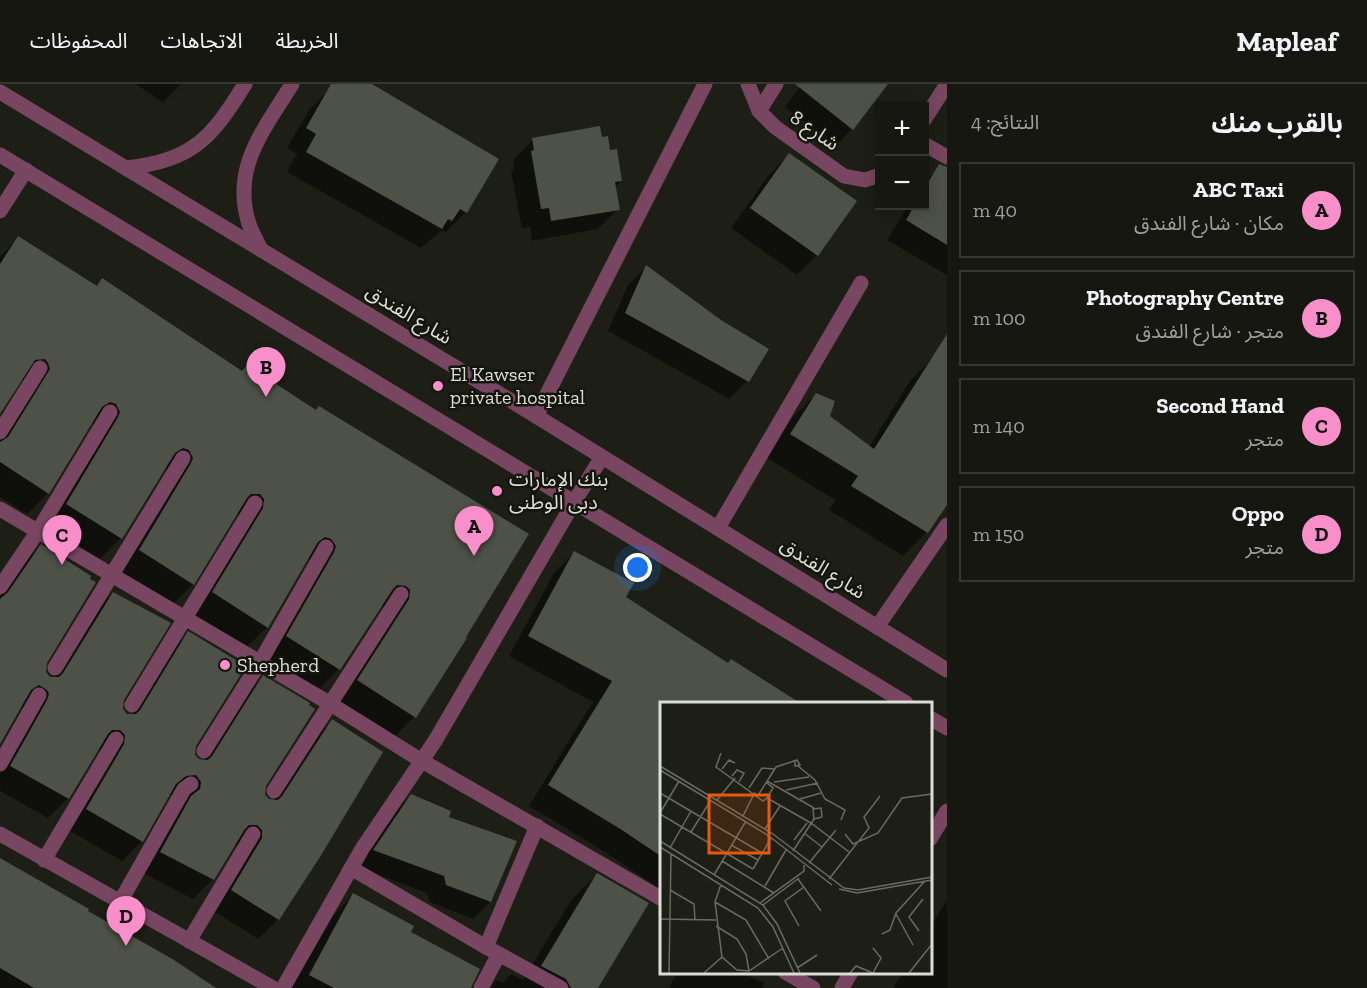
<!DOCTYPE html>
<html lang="ar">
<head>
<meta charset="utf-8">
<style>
	:root { --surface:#161710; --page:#1f2019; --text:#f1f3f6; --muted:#9e9f9f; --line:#353630; --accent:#f98fca }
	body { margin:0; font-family:"Zilla Slab","Noto Sans Arabic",serif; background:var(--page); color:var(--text); direction:rtl }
	.controls { position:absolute; right:18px; top:18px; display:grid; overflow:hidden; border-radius:0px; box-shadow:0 3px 15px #0003 }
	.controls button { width:54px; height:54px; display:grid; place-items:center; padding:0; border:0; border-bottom:2px solid var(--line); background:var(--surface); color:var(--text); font:30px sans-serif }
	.you { position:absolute; left:638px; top:484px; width:21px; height:21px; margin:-15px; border:4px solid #fff; border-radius:50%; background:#1a73e8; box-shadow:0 0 0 9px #1a73e833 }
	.badge { display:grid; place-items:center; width:39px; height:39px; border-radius:50%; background:var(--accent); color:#111; font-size:20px; font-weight:700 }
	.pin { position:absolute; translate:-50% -50px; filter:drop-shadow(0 2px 3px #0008) }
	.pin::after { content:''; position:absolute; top:32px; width:21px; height:18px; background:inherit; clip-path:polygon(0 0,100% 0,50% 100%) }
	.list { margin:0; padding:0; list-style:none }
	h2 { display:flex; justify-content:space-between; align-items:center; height:78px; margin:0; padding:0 24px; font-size:26px }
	h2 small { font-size:20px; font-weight:400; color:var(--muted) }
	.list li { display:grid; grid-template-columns:39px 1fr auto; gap:18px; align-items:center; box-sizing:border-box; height:96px; margin:0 12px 12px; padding:0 12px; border:2px solid var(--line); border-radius:0px }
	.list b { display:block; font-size:22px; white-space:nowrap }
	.list p { margin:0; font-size:20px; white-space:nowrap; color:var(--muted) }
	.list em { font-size:20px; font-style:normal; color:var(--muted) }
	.map { position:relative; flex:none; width:947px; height:904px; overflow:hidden; direction:ltr }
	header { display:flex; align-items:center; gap:36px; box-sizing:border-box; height:84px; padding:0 30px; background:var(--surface); border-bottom:2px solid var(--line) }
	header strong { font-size:28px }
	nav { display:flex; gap:33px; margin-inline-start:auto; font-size:21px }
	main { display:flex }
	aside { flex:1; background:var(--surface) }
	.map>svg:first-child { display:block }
</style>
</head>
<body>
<header>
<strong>Mapleaf</strong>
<nav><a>الخريطة</a><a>الاتجاهات</a><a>المحفوظات</a></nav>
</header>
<main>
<aside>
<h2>بالقرب منك<small>النتائج: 4</small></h2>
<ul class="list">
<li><span class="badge">A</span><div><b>ABC Taxi</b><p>مكان · شارع الفندق</p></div><em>40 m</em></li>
<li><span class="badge">B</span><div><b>Photography Centre</b><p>متجر · شارع الفندق</p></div><em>100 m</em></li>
<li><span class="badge">C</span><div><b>Second Hand</b><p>متجر</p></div><em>140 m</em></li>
<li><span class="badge">D</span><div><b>Oppo</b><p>متجر</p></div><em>150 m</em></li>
</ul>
</aside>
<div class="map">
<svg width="947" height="904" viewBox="0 0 947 904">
	<rect width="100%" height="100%" fill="#1d1f16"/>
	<g fill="#0007">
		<path d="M135,0H181L163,18Z"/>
		<path d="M338,0H369L466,128L446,148L442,146L421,164L287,88L297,70L287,64L309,26L329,6Z"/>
		<path d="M802,0H886L852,45L835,62L785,23Z"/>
		<path d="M601,55L609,67L621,97L615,103L618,125L598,145L532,157L530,143L522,144L511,88L514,85L513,76L533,56Z"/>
		<path d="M789,71L817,171L797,191L731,144L769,91Z"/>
		<path d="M938,85L947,90V191L887,156L908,122H924V98Z"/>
		<path d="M18,154L95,203L102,196L465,555L414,633L393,654L337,618L384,522H380L339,585L318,606L266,573L310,476L306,475L267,543L246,564L192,529L243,436L238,431H235L193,500L172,521L119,487L171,391L166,386H163L121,454L100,475L46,441L95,341L90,339L48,409L27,430L0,413V356L28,312L25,297L20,295L0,328V173Z"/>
		<path d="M646,183L747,297L729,315L608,247L628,201Z"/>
		<path d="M933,274L947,282V418L927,448L903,472L829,426L835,416L767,374L792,334L816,311L828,332L869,363L910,297Z"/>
		<path d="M41,462L45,589L50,594H54L93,529L113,509L122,626L127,631H131L168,569L189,549L194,672L199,677H203L243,613L263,593L264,711L269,717H273L312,657L332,637L278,835L258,855L212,826L242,766L237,761H233L213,795L193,815L141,788L175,711H168L142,757L122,777L67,745L105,671L100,666H96L68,714L48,734L0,707V687L28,626L20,622L0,657V513L21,482Z"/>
		<path d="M574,469L624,514L727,580L662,619V806L602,766L529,722L593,618L509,572L554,489Z"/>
		<path d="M930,703L935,706L930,713Z"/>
		<path d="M411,712L447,734L490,818L473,835L430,818L427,809L358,783L394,729Z"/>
		<path d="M0,776L86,827L213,904H0Z"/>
		<path d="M597,791L592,904H490L497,896L502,899L511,890L523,896L571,816Z"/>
		<path d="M353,811L409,849L470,904H291L328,837Z"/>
		<path d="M947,816V904H893L903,888H930V843Z"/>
		<path d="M677,888H739L764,899L762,904H669Z"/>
		<path d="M799,888H812L807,893Z"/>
	</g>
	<g fill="#4e5147">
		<path d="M331,0H372L499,75L467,129L460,125L452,137L448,135L442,145L306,68L316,50L306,44Z"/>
		<path d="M795,0H888L853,46Z"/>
		<path d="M600,42L602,53L608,52L610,66L617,65L622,97L615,98L620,126L551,137L549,124L541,125L531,67L534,66L532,54Z"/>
		<path d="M789,69L857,117L818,172L750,124Z"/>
		<path d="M939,80L947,83V161L906,136L914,122H924V105Z"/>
		<path d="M18,152L97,202L102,194L242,287L247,281L316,326L319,322L529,450L466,553L467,554L416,634L357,596L409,515L410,506L406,502L397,501L393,505L340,586L286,552L334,468L336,462L331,455L325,453L318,458L268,544L212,508L263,424L264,415L260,410H251L247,414L194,501L139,466L191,379L193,374L189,366L183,364L175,369L122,455L66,420L118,333L120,328L116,320L110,318L102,323L49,410L0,378V358L8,353L50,285L48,279L45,275L35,276L0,330V180Z"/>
		<path d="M646,181L721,236L769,265L749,298L625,229Z"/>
		<path d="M947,250V421L928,449L851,402L858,392L790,350L816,309L835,317L830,332L874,365Z"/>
		<path d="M41,460L91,492L90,495L96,498L47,579L46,588L50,593H59L63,589L113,508L171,539L124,616L123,625L127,630H136L140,626L188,547L246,582L196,662L195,671L199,675L208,676L212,672L263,591L310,619L309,621L315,625L266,702L265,711L269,715L278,716L282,712L332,635L383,668L320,773L279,836L231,806L262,754V746L257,741H249L245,745L214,796L160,768L191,712L200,705L201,698L196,691L186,692L176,700L143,758L86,725L124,660L125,651L120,646H112L108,650L69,715L10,682L47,616L49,610L47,606L39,601L31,606L0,660V515L8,508Z"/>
		<path d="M574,467L634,499L626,513L728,579L731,575L800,619H662V773L622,746L548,701L612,597L528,552Z"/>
		<path d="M411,710L451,727L449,733L517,757L491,818L446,801L444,792L373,766Z"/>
		<path d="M0,774L89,825L88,827L174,876L216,904H34L0,884Z"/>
		<path d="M597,789L649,819L598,904H571L566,895L541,882Z"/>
		<path d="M353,809L414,842L411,848L480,885L471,904H334L309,891Z"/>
	</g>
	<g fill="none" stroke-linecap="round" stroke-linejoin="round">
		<g stroke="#794662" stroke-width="15">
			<path d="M748,0L759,27L775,43L844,92L865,96L880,91"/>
			<path d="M0,8L536,332L947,586"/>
			<path d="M759,27L776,0"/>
			<path d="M924,36L947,0"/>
			<path d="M924,60L947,73"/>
			<path d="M0,71L906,619"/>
			<path d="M126,84C193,76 211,55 245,0"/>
			<path d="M0,127L26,86"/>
			<path d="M261,166C257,157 252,149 249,140C231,83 264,46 292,0"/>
			<path d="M536,332L705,0"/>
			<path d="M0,348L40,284"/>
			<path d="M0,425L329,619L422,677L662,815"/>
			<path d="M718,444L861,199"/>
			<path d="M0,503L38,447L110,328"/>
			<path d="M877,543L947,441"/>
			<path d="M55,584L183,374"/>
			<path d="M132,621L255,419"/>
			<path d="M930,634L947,644"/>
			<path d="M204,667L260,578L326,463"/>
			<path d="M0,680L39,611"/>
			<path d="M274,707L401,510"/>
			<path d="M0,750L273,904"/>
			<path d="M930,755L947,727"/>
			<path d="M44,776L116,655"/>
			<path d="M351,784L486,863L561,904"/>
			<path d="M120,818L184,705L191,700"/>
			<path d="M189,857L253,750"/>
			<path d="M486,863L537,742"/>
			<path d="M785,888L813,904"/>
			<path d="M283,904L362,765L435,657L574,418L602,373"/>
			<path d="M481,904L499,870"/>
			<path d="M842,904L851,888"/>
		</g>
	</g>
	<g fill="#f98fca" stroke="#14160d" stroke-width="2">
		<circle cx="438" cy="302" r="6"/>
		<circle cx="497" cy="407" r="6"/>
		<circle cx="225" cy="581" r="6"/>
	</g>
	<g text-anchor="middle" stroke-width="5" stroke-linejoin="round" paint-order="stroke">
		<g font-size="20" fill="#dbddd7" stroke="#14160d">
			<text transform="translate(815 46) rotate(35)" y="7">شارع 8</text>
			<text transform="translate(409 230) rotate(31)" y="7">شارع الفندق</text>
			<text transform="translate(823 484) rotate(32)" y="7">شارع الفندق</text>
		</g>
		<g font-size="20" fill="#dbddd7" stroke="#14160d" text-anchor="start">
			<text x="450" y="297">El Kawser<tspan x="450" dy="23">private hospital</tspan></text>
			<text x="509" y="402">بنك الإمارات<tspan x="509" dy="23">دبى الوطنى</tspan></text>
			<text x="237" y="588">Shepherd</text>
		</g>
	</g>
	<g transform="translate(660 618)">
		<rect width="272" height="272" fill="#1d1f16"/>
		<path fill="none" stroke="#696b63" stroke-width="1.5" d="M61,51L56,65L103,99L107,96L151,121L189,150M0,64L113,132L184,186L198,188L272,175M138,64L155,78L165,97L185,108L181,118M62,67L69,58L75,61M0,68L109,134L172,183M72,74L77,68L84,71L79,80M107,79L154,106M106,80L113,86L107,96M114,80L149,75M89,86L102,66L114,67M126,88L158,81M0,91L102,151M97,95L116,65L137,58L140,63L135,64V59M140,97L161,91M57,98L75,76M0,111L19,79M0,112L93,167M83,114L95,90M105,127L120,104M31,130L51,98M144,131L162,145L149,161M185,132L193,142L218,131L242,96L272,92M134,138L147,121M0,139L103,203L117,222L140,271M71,143L98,158M0,145L98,206L113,225L134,271M162,145L176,128M10,146L31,109M133,149L154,117L162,115L161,106L153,107L154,117M62,159L114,191M93,167L111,136M54,173L86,119M138,177L161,209M169,177L209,126L204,115L220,94M61,182L55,200L62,255L77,268L89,269L123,246M105,184L126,148M179,187L197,191L272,178M10,188L34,202L35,218M55,200L86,218L109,257M100,201L144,169V163M103,203L139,176M236,212L253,243M0,217L56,218M56,224L77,237L86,252L89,269M139,224L125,199L144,185M259,229L249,215L263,197M222,232L230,228L236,211L265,179M137,266L157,253M9,271L11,152M44,271L62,255M190,271L196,264L213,271M213,271L221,256L213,246M249,271L272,242"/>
		<path fill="#e8590c" fill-opacity="0.15" stroke="#e8590c" stroke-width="3" d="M49,93H109V151H49Z"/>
		<rect width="272" height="272" fill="none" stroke="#dbddd7" stroke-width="3"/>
	</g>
</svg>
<div class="controls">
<button>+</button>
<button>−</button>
</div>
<div class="you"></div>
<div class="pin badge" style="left:474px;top:472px">A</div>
<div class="pin badge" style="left:266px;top:313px">B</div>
<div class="pin badge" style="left:62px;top:481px">C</div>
<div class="pin badge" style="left:126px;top:862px">D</div>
</div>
</main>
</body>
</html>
